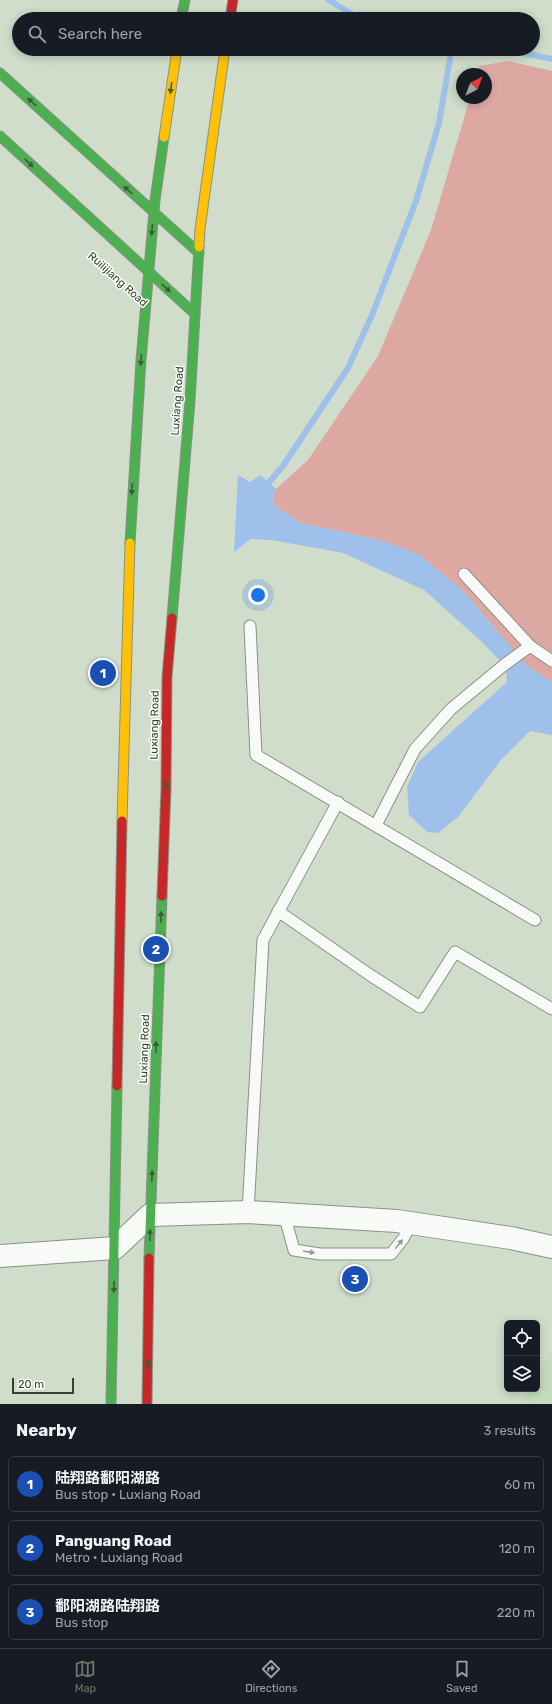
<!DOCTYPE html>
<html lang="en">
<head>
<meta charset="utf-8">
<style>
	:root { --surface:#171b24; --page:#20242c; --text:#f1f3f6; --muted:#9ea1a6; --line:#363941; --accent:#6c7768 }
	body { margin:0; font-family:Rubik,"Noto Sans SC",sans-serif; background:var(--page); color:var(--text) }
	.controls { position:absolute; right:12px; bottom:12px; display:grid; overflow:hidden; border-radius:6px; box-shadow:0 2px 10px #0003 }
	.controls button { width:36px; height:36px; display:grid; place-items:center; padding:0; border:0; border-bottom:1px solid var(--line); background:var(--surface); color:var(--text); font:20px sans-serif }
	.compass { position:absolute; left:456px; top:68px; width:36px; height:36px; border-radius:50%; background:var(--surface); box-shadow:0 2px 10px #0003; rotate:42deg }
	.scale { position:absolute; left:12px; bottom:10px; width:62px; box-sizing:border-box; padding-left:4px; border:2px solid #364033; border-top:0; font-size:11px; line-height:14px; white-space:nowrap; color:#364033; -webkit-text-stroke:3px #fafff8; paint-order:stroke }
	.you { position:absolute; left:258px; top:595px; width:14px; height:14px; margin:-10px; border:3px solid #fff; border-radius:50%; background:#1a73e8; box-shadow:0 0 0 6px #1a73e833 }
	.badge { display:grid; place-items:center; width:26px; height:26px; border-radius:50%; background:var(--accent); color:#fff; font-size:13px; font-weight:700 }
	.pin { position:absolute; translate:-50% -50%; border:2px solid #fff; box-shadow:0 1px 4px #0006 }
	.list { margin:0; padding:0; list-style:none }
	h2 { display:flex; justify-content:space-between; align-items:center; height:52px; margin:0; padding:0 16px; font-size:17px }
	h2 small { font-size:13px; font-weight:400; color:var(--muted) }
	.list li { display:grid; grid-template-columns:26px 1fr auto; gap:12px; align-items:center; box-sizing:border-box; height:56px; margin:0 8px 8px; padding:0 8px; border:1px solid var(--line); border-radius:6px }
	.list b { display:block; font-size:15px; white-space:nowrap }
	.list p { margin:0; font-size:13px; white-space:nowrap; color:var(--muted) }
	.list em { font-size:13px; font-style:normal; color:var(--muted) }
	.icon { flex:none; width:22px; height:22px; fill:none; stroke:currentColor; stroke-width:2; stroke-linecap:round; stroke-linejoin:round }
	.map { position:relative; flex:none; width:552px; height:1404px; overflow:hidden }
	.search { position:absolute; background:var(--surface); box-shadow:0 2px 10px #0003; left:12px; right:12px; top:12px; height:44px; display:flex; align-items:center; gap:10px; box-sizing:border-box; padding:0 14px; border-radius:22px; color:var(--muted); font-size:15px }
	.sheet { height:244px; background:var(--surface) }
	nav { display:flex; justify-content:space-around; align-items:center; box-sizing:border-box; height:56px; border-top:1px solid var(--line); background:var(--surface); font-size:11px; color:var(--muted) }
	nav a { display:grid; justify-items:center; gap:2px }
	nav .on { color:var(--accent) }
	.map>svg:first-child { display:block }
</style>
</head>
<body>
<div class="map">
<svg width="552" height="1404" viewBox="0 0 552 1404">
	<rect width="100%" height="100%" fill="#d0ddcb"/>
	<path fill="#c6dbbe" d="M552,1350V1404H520L529,1389H537V1375Z"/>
	<path fill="#dda8a2" d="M508,61L552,71V682L528,667L464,592L384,541L301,523L280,510L272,501L276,489L308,460L378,356L431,230L470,98H486V74H477L479,66Z"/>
	<path fill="#9ec0ea" d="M238,475L250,482L260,475L276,489L272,502L280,510L301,523L384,541L420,555L464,592L528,667L552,682V735L530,731L501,760L458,817L438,833L427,832L409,815L407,787L418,762L507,682L506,667L481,641L424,590L343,553L272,540L251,539L234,552Z"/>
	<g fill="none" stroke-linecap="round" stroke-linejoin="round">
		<g stroke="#9ec0ea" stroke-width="6">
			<path d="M329,0L359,19"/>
			<path d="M439,49L451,53L513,51L552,59"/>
			<path d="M264,488L283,466L348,368L372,315L416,201L439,123L451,53"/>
		</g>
		<g stroke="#889285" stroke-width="13">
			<g id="lane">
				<path d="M464,574L530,646L552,661"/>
				<path d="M250,626L256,755L535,920"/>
				<path d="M376,825L415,749L451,709L504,665L530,646"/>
				<path d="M278,911L370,975L420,1007L455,952L552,1009"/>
				<path d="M248,1212L263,940L338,802"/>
				<path d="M284,1214L294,1250L320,1254H391L403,1239L411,1224"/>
			</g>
		</g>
		<g stroke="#889285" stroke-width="24">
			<path id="street" d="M0,1256L115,1248L150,1215L248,1212L397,1221L511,1238L552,1247"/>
		</g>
		<g stroke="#889285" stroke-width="11">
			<g id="fast">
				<path d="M181,19L185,0"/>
				<path d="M0,73L199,253"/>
				<path d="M0,136L195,314"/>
				<path d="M130,543L141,360L155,200L164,137"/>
				<path d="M172,618L190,401L199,247"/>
				<path d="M149,1258L162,896"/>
				<path d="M111,1404L117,1086"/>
			</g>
		</g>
		<g stroke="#889285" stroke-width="11">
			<g id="slow">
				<path d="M164,137L177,49"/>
				<path d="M199,247L200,229L225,49"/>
				<path d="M122,821L130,543"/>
			</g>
		</g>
		<g stroke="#889285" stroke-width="11">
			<g id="jam">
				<path d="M230,19L233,0"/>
				<path d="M162,896L166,788L167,677L172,618"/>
				<path d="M117,1086L122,821"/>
				<path d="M147,1404L149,1258"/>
			</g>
		</g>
		<g stroke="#d1d5cf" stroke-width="2.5" stroke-dasharray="1 3" stroke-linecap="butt">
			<path d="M0,18L19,35"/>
			<path d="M34,49L141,148"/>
			<path d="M125,158L127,135"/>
			<path d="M0,188L124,301"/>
			<path d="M116,293L117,273"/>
			<path d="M164,336L172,344"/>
			<path d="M220,386L236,236L222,224"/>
		</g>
		<use href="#lane" stroke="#f8faf7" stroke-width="11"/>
		<use href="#street" stroke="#f8faf7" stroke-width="22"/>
		<use href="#fast" stroke="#4caf50" stroke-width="9"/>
		<use href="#slow" stroke="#ffc107" stroke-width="9"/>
		<use href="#jam" stroke="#c62828" stroke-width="9"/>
	</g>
	<defs><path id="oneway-solid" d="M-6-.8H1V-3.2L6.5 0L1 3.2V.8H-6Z"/></defs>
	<g fill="#3c5c3a">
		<use href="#oneway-solid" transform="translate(171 88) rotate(98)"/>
		<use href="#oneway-solid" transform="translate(32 102) rotate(-137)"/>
		<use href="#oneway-solid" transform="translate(29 163) rotate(43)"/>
		<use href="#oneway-solid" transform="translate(128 190) rotate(-138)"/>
		<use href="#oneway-solid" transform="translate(152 230) rotate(95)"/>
		<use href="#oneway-solid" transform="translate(166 288) rotate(42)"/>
		<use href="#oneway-solid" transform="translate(141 360) rotate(95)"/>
		<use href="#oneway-solid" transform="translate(132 489) rotate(94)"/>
		<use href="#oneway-solid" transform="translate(166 787) rotate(-89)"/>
		<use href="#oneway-solid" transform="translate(161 917) rotate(-88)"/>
		<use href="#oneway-solid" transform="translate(156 1047) rotate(-88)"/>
		<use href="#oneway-solid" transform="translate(152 1176) rotate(-88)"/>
		<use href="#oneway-solid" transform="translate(150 1235) rotate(-89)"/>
		<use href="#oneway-solid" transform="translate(114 1287) rotate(91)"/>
		<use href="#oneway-solid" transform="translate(148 1365) rotate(-89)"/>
	</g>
	<g fill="#979d95">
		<use href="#oneway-solid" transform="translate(399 1244) rotate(-51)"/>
		<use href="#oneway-solid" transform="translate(309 1252) rotate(9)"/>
	</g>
	<g text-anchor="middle" stroke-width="3" stroke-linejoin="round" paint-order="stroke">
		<g font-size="11" fill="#364033" stroke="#fafff8">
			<text transform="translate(118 279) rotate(42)" y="4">Ruilijiang Road</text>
			<text transform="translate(177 401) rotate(-86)" y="4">Luxiang Road</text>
			<text transform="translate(154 725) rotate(-89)" y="4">Luxiang Road</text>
			<text transform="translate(144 1049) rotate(-88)" y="4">Luxiang Road</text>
		</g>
	</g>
</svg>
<div class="controls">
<button><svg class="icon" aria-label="locate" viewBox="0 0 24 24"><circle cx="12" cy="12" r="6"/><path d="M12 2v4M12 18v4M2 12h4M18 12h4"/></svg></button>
<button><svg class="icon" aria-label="layers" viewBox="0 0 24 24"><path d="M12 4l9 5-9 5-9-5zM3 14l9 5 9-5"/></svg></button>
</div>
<svg class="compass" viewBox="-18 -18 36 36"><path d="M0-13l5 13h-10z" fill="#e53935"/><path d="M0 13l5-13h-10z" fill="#9ea1a6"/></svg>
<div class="scale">20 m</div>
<div class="you"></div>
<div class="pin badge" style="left:103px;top:673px;background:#1a4fb4">1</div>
<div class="pin badge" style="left:156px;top:949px;background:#1a4fb4">2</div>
<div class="pin badge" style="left:355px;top:1279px;background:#1a4fb4">3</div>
<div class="search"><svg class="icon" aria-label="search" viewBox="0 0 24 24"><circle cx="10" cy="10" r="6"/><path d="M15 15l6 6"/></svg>Search here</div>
</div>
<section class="sheet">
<h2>Nearby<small>3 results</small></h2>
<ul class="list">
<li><span class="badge" style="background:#1a4fb4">1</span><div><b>陆翔路鄱阳湖路</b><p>Bus stop · Luxiang Road</p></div><em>60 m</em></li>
<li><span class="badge" style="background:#1a4fb4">2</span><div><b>Panguang Road</b><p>Metro · Luxiang Road</p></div><em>120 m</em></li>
<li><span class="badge" style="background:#1a4fb4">3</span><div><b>鄱阳湖路陆翔路</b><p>Bus stop</p></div><em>220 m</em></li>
</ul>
</section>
<nav>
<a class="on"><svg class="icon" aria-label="map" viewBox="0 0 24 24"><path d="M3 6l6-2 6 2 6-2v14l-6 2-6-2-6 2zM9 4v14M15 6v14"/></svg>Map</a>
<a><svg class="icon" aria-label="directions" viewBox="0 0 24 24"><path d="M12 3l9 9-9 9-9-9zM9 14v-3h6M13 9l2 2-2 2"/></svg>Directions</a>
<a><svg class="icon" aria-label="saved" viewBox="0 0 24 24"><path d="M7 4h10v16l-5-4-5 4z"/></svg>Saved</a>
</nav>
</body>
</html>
